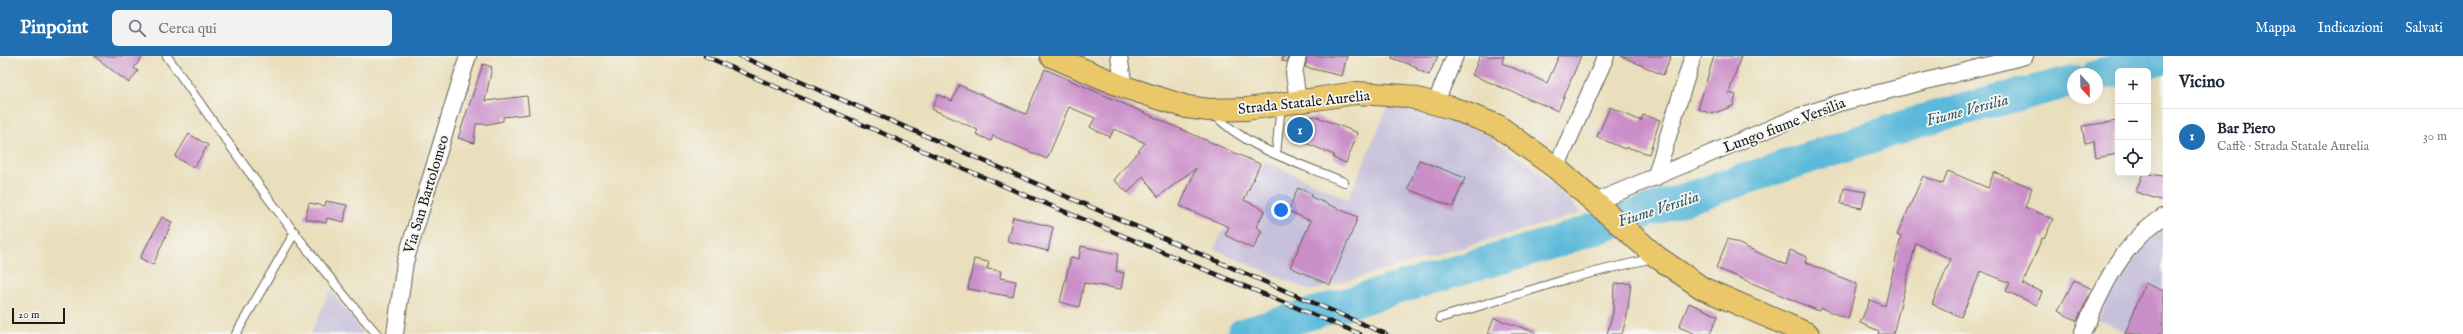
<!DOCTYPE html>
<html lang="it">
<head>
<meta charset="utf-8">
<style>
	:root { --surface:#fff; --page:#f2f2f3; --text:#1f2937; --muted:#747a83; --line:#e0e1e3; --accent:#1f6fb2 }
	body { margin:0; font-family:"IM FELL English",serif; background:var(--page); color:var(--text) }
	.controls { position:absolute; right:12px; top:12px; display:grid; overflow:hidden; border-radius:6px; box-shadow:0 4px 16px #0002 }
	.controls button { width:36px; height:36px; display:grid; place-items:center; padding:0; border:0; border-bottom:1px solid var(--line); background:var(--surface); color:var(--text); font:20px sans-serif }
	.compass { position:absolute; left:2067px; top:12px; width:36px; height:36px; border-radius:50%; background:var(--surface); box-shadow:0 4px 16px #0002; rotate:158deg }
	.scale { position:absolute; left:12px; bottom:10px; width:53px; box-sizing:border-box; padding-left:4px; border:2px solid #1c1c1c; border-top:0; font-size:11px; line-height:14px; white-space:nowrap; color:#1c1c1c; -webkit-text-stroke:3px #f6f6f2; paint-order:stroke }
	.you { position:absolute; left:1281px; top:154px; width:14px; height:14px; margin:-10px; border:3px solid #fff; border-radius:50%; background:#1a73e8; box-shadow:0 0 0 6px #1a73e833 }
	.badge { display:grid; place-items:center; width:26px; height:26px; border-radius:50%; background:var(--accent); color:#fff; font-size:13px; font-weight:700 }
	.pin { position:absolute; translate:-50% -50%; border:2px solid #fff; box-shadow:0 1px 4px #0006 }
	.list { margin:0; padding:0; list-style:none }
	h2 { display:flex; justify-content:space-between; align-items:center; height:52px; margin:0; padding:0 16px; font-size:17px }
	h2 small { font-size:13px; font-weight:400; color:var(--muted) }
	.list li { display:grid; grid-template-columns:26px 1fr auto; gap:12px; align-items:center; box-sizing:border-box; height:56px; padding:0 16px; border-top:1px solid var(--line) }
	.list b { display:block; font-size:15px; white-space:nowrap }
	.list p { margin:0; font-size:13px; white-space:nowrap; color:var(--muted) }
	.list em { font-size:13px; font-style:normal; color:var(--muted) }
	.icon { flex:none; width:22px; height:22px; fill:none; stroke:currentColor; stroke-width:2; stroke-linecap:round; stroke-linejoin:round }
	.map { position:relative; flex:none; width:2163px; height:278px; overflow:hidden }
	header { display:flex; align-items:center; gap:24px; box-sizing:border-box; height:56px; padding:0 20px; background:var(--accent); color:#fff }
	header strong { font-size:19px }
	nav { display:flex; gap:22px; margin-inline-start:auto; font-size:14px }
	.search { width:280px; height:36px; background:var(--page); display:flex; align-items:center; gap:10px; box-sizing:border-box; padding:0 14px; border-radius:6px; color:var(--muted); font-size:15px }
	main { display:flex }
	aside { flex:1; background:var(--surface) }
	.map>svg:first-child { display:block }
</style>
</head>
<body>
<header>
<strong>Pinpoint</strong>
<div class="search"><svg class="icon" aria-label="search" viewBox="0 0 24 24"><circle cx="10" cy="10" r="6"/><path d="M15 15l6 6"/></svg>Cerca qui</div>
<nav><a>Mappa</a><a>Indicazioni</a><a>Salvati</a></nav>
</header>
<main>
<div class="map">
<svg width="2163" height="278" viewBox="0 0 2163 278">
	<rect width="100%" height="100%" fill="#f6f6f2"/>
	<filter id="ink" filterUnits="userSpaceOnUse"><feTurbulence type="fractalNoise" baseFrequency=".025" numOctaves="2"/><feDisplacementMap in="SourceGraphic" scale="8" xChannelSelector="R" yChannelSelector="G"/><feConvolveMatrix kernelMatrix="1 2 1 2 8 2 1 2 1" color-interpolation-filters="sRGB"/></filter>
	<filter id="wash" filterUnits="userSpaceOnUse"><feTurbulence type="fractalNoise" baseFrequency=".012" numOctaves="4" result="noise"/><feDisplacementMap in="SourceGraphic" scale="16" xChannelSelector="R" yChannelSelector="G"/><feGaussianBlur stdDeviation="0.9" result="paint"/><feColorMatrix in="noise" values="0 0 0 0 0 0 0 0 0 0 0 0 0 0 0 0 0 1.4 0 .05"/><feComposite in="paint" operator="in"/></filter>
	<g filter="url(#wash)">
		<rect width="100%" height="100%" fill="#eadfbc"/>
		<g fill="#c6c0da">
			<path d="M1388,50L1443,59L1487,79L1534,112L1582,157L1311,235L1214,193L1239,142L1246,145L1264,105L1348,143Z"/>
			<path d="M2163,167V278H2133L2098,264L2133,192Z"/>
			<path d="M330,234L363,278H311Z"/>
		</g>
		<g fill="none" stroke-linecap="round" stroke-linejoin="round">
			<g stroke="#5bb9d9" stroke-width="32">
				<path d="M2097,19L2163,2"/>
				<path d="M1243,278L1552,187L1926,63L2073,25"/>
			</g>
		</g>
		<g id="blocks">
			<g fill="#ca8ec9">
				<path d="M94,0H143L134,12L138,15L129,27Z"/>
				<path d="M1283,0H1288L1287,6L1282,5Z"/>
				<path d="M1307,0H1347L1342,20L1305,11Z"/>
				<path d="M1392,0H1438L1429,19L1416,13L1417,11L1392,2Z"/>
				<path d="M1480,0H1504L1502,7L1547,27L1559,0H1581L1558,55L1472,19Z"/>
				<path d="M1621,0H1671L1663,19Z"/>
				<path d="M1714,0H1741L1729,37L1736,39L1733,50L1712,58L1698,53Z"/>
				<path d="M483,8L492,11L485,45L527,40L529,58L503,61V65L488,68H476L474,87L458,82Z"/>
				<path d="M1045,13L1260,108L1244,144L1265,154L1256,171L1262,175L1253,193L1225,179L1229,171L1180,150L1196,112L1158,141L1143,120L1128,137L1114,124L1145,87L1114,73L1110,81L1099,76L1090,71L1095,62L1069,51L1047,103L993,80L991,85L976,78L978,74L932,53L938,39L952,45L959,29L1026,58Z"/>
				<path d="M1610,51L1641,65L1643,59L1660,64L1649,98L1626,91L1625,93L1597,81Z"/>
				<path d="M1315,60L1358,77L1346,107L1333,102L1334,99L1292,81L1299,65Z"/>
				<path d="M2118,65V98L2096,102L2094,85L2085,87L2082,70Z"/>
				<path d="M189,78L208,89L194,112L175,101Z"/>
				<path d="M1419,104L1465,122L1453,151L1408,133Z"/>
				<path d="M1948,115L1988,132L1994,116L2032,132L2025,151L2053,163L2044,183L2042,182L2023,228L2042,236L2037,249L2006,235L2010,227L1981,215L1961,261L1932,248L1951,203L1916,187L1893,278H1878L1879,275L1860,267L1870,244L1885,250L1901,181L1897,179L1923,120L1943,128Z"/>
				<path d="M2143,117L2163,120V145L2136,136Z"/>
				<path d="M1298,132L1312,138L1311,141L1358,161L1330,229L1290,211L1311,165L1288,155Z"/>
				<path d="M1844,132L1866,136L1862,152L1841,148Z"/>
				<path d="M326,145L347,149L344,166L327,162L326,167L305,163L309,147L325,150Z"/>
				<path d="M162,161L172,166L153,209L140,202Z"/>
				<path d="M1013,161L1053,171L1048,195L1007,185Z"/>
				<path d="M1728,183L1786,209L1790,194L1807,201L1805,206L1857,228L1848,263L1821,252L1819,255L1716,212Z"/>
				<path d="M1081,190L1118,198L1116,215L1124,217L1121,233L1084,227L1079,251L1060,246L1071,201L1079,203Z"/>
				<path d="M974,203L989,206L987,213L1001,215L1000,222L1016,225L1013,241L968,233Z"/>
				<path d="M2074,224L2092,233L2077,265L2058,255Z"/>
				<path d="M1631,227L1627,260L1622,278H1607L1613,257L1614,228Z"/>
				<path d="M2145,227L2163,235V278H2125Z"/>
				<path d="M1689,247L1718,260L1710,278H1696L1679,271Z"/>
				<path d="M1494,262L1535,276V278H1488Z"/>
			</g>
		</g>
	</g>
	<g filter="url(#ink)">
		<use href="#blocks" fill-opacity="0" stroke="#646054" stroke-width="1"/>
		<g fill="none" stroke-linecap="round" stroke-linejoin="round">
			<g stroke="#646054" stroke-width="10">
				<g id="service">
					<path d="M167,0C233,95 301,191 377,278"/>
					<path d="M1213,57C1247,93 1299,107 1344,126"/>
					<path d="M1276,98L1281,49"/>
					<path d="M1440,262L1567,223L1653,202"/>
					<path d="M236,278L295,176"/>
				</g>
			</g>
			<g stroke="#646054" stroke-width="18">
				<g id="minor">
					<path d="M1119,0L1124,31"/>
					<path d="M1298,45L1294,17L1298,0"/>
					<path d="M1435,48L1455,0"/>
					<path d="M1556,112L1606,0"/>
					<path d="M1655,122L1693,0"/>
					<path d="M1595,146L1800,60L1839,47L2025,0"/>
					<path d="M395,278L405,206L468,0"/>
					<path d="M2082,278C2102,233 2120,189 2163,161"/>
				</g>
			</g>
			<g stroke="#646054" stroke-width="24">
				<path id="primary" d="M1051,0L1124,31L1187,51L1209,54L1247,53L1356,37L1406,40L1452,52L1498,70L1556,112L1657,201L1702,232L1808,278"/>
			</g>
			<use href="#service" stroke="#fff" stroke-width="8"/>
			<use href="#minor" stroke="#fff" stroke-width="16"/>
			<use href="#primary" stroke="#eac769" stroke-width="22"/>
			<g stroke="#1c1c1c" stroke-width="4.5">
				<g id="rail">
					<path d="M705,0L1020,137L1360,278"/>
					<path d="M740,0L1386,278"/>
				</g>
			</g>
			<use href="#rail" stroke="#f6f6f2" stroke-width="3" stroke-dasharray="9" stroke-linecap="butt"/>
		</g>
	</g>
	<g text-anchor="middle" stroke-width="3.5" stroke-linejoin="round" paint-order="stroke">
		<g font-size="15" fill="#1c1c1c" stroke="#f6f6f2">
			<text transform="translate(1304 46) rotate(-6)" y="5">Strada Statale Aurelia</text>
			<text transform="translate(1784 69) rotate(-21)" y="5">Lungo fiume Versilia</text>
			<text transform="translate(426 138) rotate(-73)" y="5">Via San Bartolomeo</text>
		</g>
		<g font-size="16" font-style="italic" fill="#355b68" stroke="#f6f6f2">
			<text transform="translate(1967 53) rotate(-15)" y="6">Fiume Versilia</text>
			<text transform="translate(1658 152) rotate(-18)" y="6">Fiume Versilia</text>
		</g>
	</g>
</svg>
<div class="controls">
<button>+</button>
<button>−</button>
<button><svg class="icon" aria-label="locate" viewBox="0 0 24 24"><circle cx="12" cy="12" r="6"/><path d="M12 2v4M12 18v4M2 12h4M18 12h4"/></svg></button>
</div>
<svg class="compass" viewBox="-18 -18 36 36"><path d="M0-13l5 13h-10z" fill="#e53935"/><path d="M0 13l5-13h-10z" fill="#747a83"/></svg>
<div class="scale">20 m</div>
<div class="you"></div>
<div class="pin badge" style="left:1300px;top:74px">1</div>
</div>
<aside>
<h2>Vicino<small></small></h2>
<ul class="list">
<li><span class="badge">1</span><div><b>Bar Piero</b><p>Caffè · Strada Statale Aurelia</p></div><em>30 m</em></li>
</ul>
</aside>
</main>
</body>
</html>
